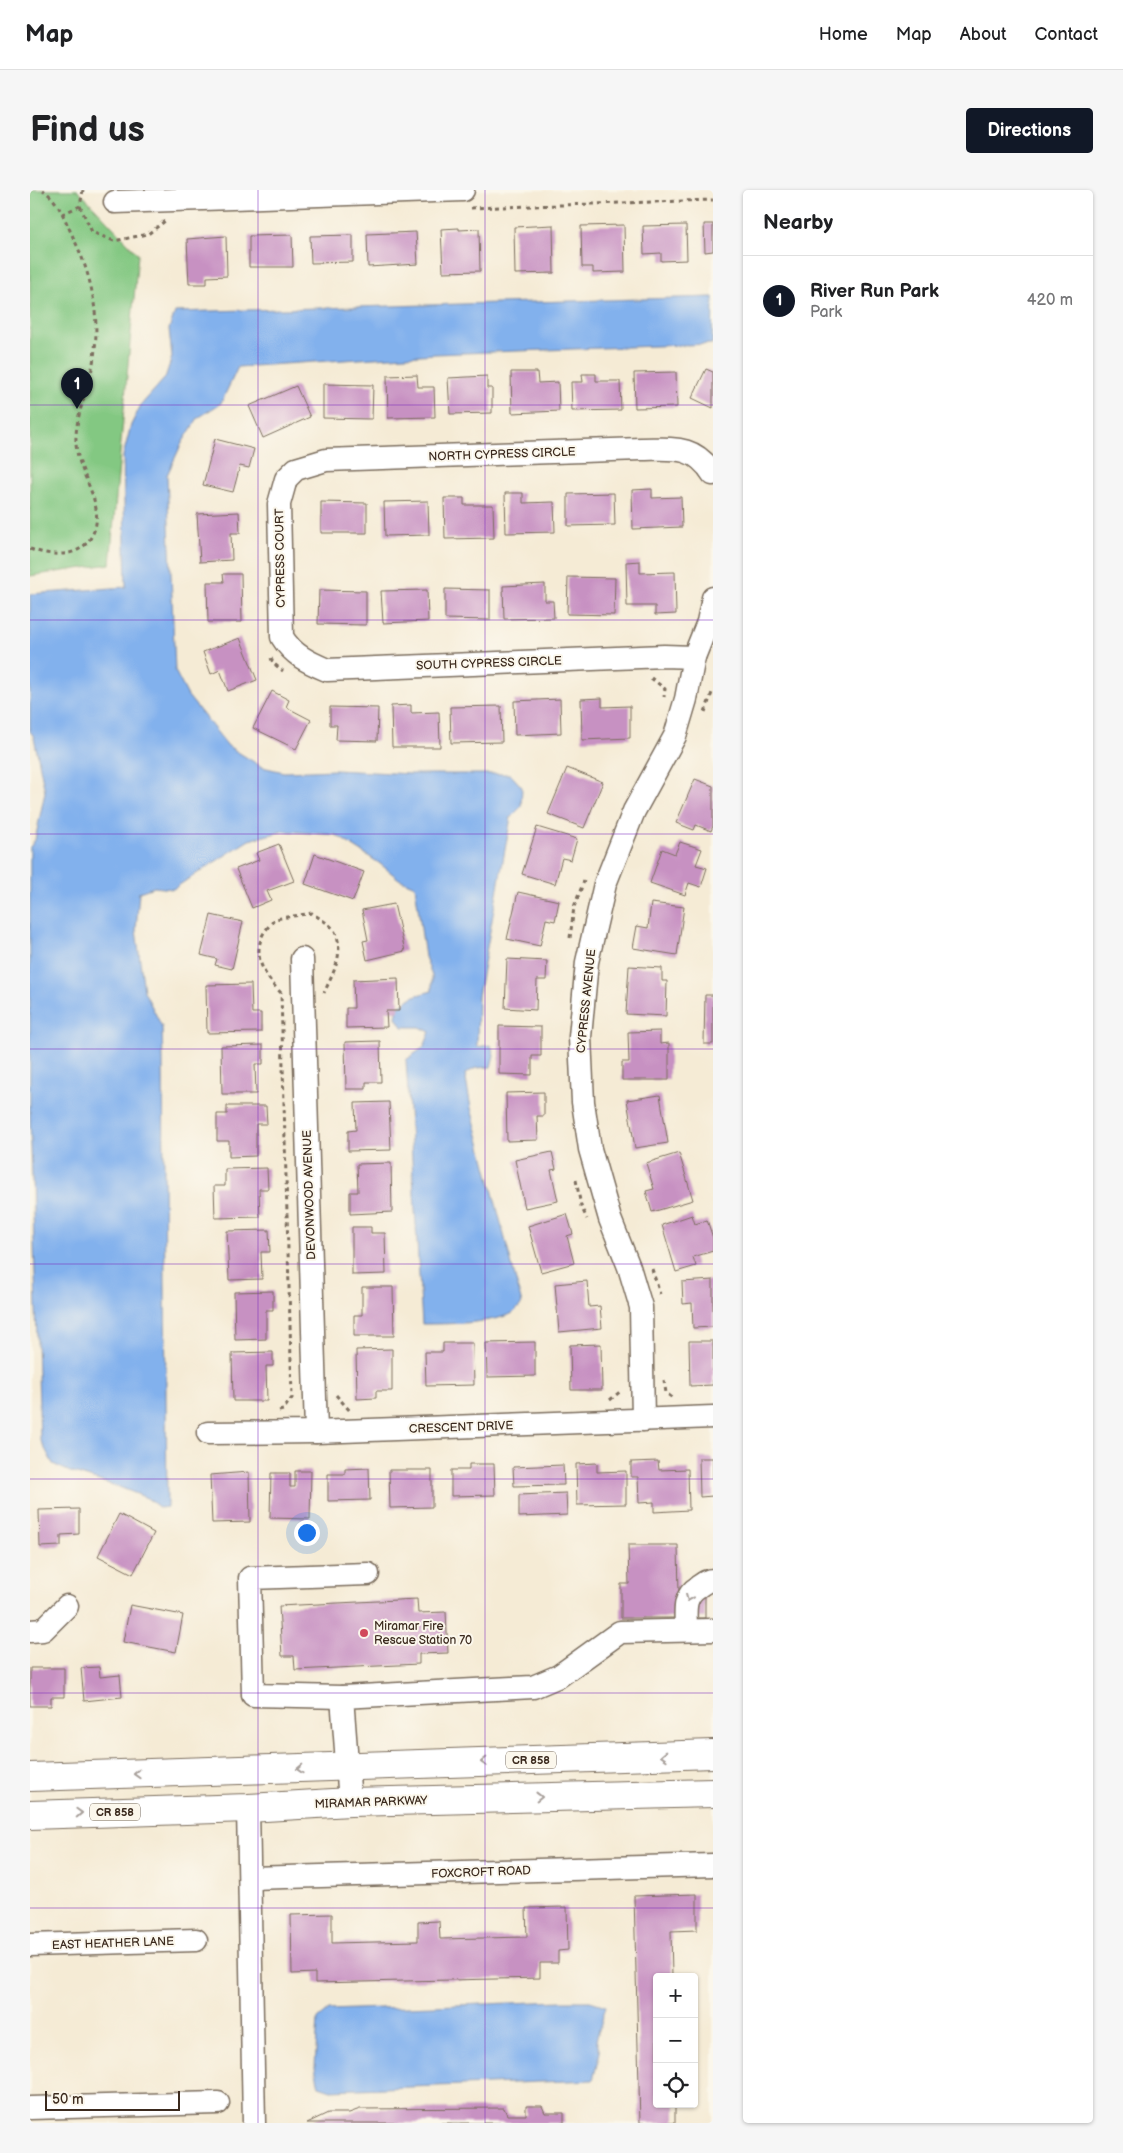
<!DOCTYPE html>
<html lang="en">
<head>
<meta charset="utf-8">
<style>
	:root { --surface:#fff; --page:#f6f6f6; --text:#202124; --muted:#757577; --line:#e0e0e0; --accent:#111827 }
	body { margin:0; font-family:"Balsamiq Sans",sans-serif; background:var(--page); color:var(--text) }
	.controls { position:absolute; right:15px; bottom:15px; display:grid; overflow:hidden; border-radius:5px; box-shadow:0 1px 4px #0004 }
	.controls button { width:45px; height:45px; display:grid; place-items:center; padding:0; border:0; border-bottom:1px solid var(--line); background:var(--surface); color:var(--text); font:25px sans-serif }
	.scale { position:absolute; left:15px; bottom:12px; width:135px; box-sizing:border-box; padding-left:5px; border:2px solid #3b2a1e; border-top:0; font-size:14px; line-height:18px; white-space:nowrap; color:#3b2a1e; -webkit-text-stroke:4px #fbf7ec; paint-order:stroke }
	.you { position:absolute; left:276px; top:1342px; width:18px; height:18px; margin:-12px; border:4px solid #fff; border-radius:50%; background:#1a73e8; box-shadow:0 0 0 8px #1a73e833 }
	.badge { display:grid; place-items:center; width:32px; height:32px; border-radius:50%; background:var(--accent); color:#fff; font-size:16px; font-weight:700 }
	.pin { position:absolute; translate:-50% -41px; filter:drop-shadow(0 1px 2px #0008) }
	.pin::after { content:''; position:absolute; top:26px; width:18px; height:15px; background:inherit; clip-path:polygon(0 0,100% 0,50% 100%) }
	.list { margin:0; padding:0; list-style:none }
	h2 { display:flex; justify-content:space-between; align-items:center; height:65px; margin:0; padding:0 20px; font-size:21px }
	h2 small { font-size:16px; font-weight:400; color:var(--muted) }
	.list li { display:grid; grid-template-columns:32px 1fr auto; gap:15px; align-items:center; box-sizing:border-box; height:90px; padding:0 20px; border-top:1px solid var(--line) }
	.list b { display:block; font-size:19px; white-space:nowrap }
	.list p { margin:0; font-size:16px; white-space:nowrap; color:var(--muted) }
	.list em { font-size:16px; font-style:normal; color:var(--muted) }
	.icon { flex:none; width:28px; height:28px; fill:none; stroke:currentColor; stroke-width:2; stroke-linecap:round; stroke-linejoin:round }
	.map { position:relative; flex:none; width:683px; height:1933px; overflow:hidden; border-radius:5px }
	header { display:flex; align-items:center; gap:30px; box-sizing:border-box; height:70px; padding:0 25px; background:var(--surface); border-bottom:1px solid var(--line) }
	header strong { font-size:24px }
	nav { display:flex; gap:28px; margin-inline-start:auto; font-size:18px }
	.intro { display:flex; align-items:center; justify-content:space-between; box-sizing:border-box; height:120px; padding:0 30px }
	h1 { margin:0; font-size:35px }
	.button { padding:12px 22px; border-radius:5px; background:var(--accent); color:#fff; font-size:18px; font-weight:700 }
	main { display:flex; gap:30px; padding:0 30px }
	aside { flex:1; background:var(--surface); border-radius:5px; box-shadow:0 1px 4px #0004 }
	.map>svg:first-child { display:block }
</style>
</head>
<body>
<header>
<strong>Map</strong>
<nav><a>Home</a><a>Map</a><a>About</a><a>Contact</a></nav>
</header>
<div class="intro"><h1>Find us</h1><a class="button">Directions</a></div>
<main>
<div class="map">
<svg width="683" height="1933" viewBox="0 0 683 1933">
	<rect width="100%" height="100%" fill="#fbf7ec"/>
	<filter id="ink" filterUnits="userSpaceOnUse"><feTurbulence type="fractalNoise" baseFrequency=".02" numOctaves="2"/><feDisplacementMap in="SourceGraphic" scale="10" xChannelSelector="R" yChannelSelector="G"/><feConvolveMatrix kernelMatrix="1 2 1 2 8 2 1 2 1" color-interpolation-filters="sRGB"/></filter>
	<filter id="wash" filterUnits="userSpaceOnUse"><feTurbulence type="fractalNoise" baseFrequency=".0096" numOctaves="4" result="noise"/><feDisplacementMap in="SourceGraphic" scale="20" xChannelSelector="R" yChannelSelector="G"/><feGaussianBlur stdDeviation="1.12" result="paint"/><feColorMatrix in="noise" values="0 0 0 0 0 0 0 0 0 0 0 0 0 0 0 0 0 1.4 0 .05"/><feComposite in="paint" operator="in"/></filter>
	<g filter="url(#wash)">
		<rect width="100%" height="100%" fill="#f5ebd5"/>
		<path fill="#83c882" stroke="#5f7950" d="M0,0H48L108,64L80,374L0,386Z"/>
		<g fill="#82b1ed" stroke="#5e6e86">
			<path d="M683,107L682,154L405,164L208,177L191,213L168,228L152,253L137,285L145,481L158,506L198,556L232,577L254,582L305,580L381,584H480L492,597L491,617L481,627L448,806L447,857L461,855L464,865L461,877L446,878L435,884L441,918L492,1114C489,1117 485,1122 481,1124C457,1134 418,1134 392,1134L376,870L394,857L400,842L390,837H372L366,827L369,816L384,806L402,801V786L395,767L385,696L369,689L349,673L306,645L254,641L219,650L143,699L124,697L109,702L106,740L114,801L132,837L133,870L137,1317L130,1318L117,1308L89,1297L40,1282L23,1274L10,1249L0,919V657L5,650L15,602L4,547L0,541V404L96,397L93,266L101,235L111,215L135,188L142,167L139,139L145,122Z"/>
			<path d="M532,1811H560L576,1816L566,1850L570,1862L563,1890L301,1900L289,1896L285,1877L288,1829L299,1820Z"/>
		</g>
		<g id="blocks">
			<g fill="#c791c2">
				<path d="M674,34H683V61L675,62Z"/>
				<path d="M523,35L524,83L485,84L484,37Z"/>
				<path d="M594,35L595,82L563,83V77H552L551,36Z"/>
				<path d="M656,35L657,70L631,71V63L614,64L613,36Z"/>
				<path d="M429,38V40L449,39L450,81L413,82L411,39Z"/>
				<path d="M386,42L388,74L338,77L337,44Z"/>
				<path d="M262,45L263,77H219V46Z"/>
				<path d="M323,45V72L281,73L280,46Z"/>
				<path d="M196,46L197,86L177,87V94H159L157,49Z"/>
				<path d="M676,179L683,182V218L662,208Z"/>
				<path d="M481,182H507L508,193L528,192L529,221L482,223Z"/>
				<path d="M646,182L647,217L605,218L604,183Z"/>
				<path d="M552,184H566V191H590L591,220L542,221L541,192H553Z"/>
				<path d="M387,185L388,197H404L405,227L358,228L357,186Z"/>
				<path d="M457,186V198H462V223L420,224L418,188Z"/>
				<path d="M293,194L343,195L342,229L293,228Z"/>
				<path d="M266,196L280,227L233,248L219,216Z"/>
				<path d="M185,249L224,259L219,278L210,276L203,302L173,295Z"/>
				<path d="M622,299V308L651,307L652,337L603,339L602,300Z"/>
				<path d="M475,303H493V313L524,312L525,342L476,343Z"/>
				<path d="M584,303L585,335L538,336V304Z"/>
				<path d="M414,308H434V315H463L464,348L415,349Z"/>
				<path d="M398,311L399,345L355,346L354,312Z"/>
				<path d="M291,312L337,313V343H291Z"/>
				<path d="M209,322L210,343H201L202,370L170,372L167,324Z"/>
				<path d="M610,371V383L645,382L646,424L625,425V416H597L596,372Z"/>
				<path d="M193,384H211L212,432H178L177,392H194Z"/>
				<path d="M538,387L585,388L584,425L537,424Z"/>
				<path d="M515,394V411H523L524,428L474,429L473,396Z"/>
				<path d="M415,399L460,400V430L415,429Z"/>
				<path d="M289,400L336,401V435L288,434Z"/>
				<path d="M397,400L398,431L353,433L351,401Z"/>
				<path d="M210,448L227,490L198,501L190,480L181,484L173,462Z"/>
				<path d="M242,501L259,510L256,517L281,530L266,559L223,538Z"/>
				<path d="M572,508V517L600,516V548L552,550L551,509Z"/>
				<path d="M530,509L531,543L485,545L484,511Z"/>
				<path d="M381,515V523L409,522L410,557H362L361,516Z"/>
				<path d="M471,516L472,552L421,553L420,517Z"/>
				<path d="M300,517L348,518L347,551L306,550L307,535H300Z"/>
				<path d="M537,578L573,592L554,638L518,624Z"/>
				<path d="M665,589L683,596V636L681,641L666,635L664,640L646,633Z"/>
				<path d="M507,637L547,649L541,670L532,668L525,694L492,684Z"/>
				<path d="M650,652L672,659L666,675L677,678L671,697L659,693L655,705L620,693L632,659L645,664Z"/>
				<path d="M249,654L264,691L237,701L241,710L222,718L206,679L229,670L226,663Z"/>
				<path d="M285,664L334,682L323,711L275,694Z"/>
				<path d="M488,702L529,711L525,731L516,729L510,756L477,749Z"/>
				<path d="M621,713L654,717L647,765L603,758L607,736L618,738Z"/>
				<path d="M364,714L375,761L337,770L333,751L338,750L332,720Z"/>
				<path d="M181,725L213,732L202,779L185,775L187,769L171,765Z"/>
				<path d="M477,769L517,771L516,790H507L506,820L475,818Z"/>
				<path d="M599,776L632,778V791H637L636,826L596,824Z"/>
				<path d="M368,788L369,821H356L357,837L316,838V818H324L323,790Z"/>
				<path d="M221,794L222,823H231V842L177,843L176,795Z"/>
				<path d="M675,805H683V854H674Z"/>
				<path d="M469,836L511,837V866H502V885L469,884Z"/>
				<path d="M630,841V854L639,853V890H592V872H599L598,842Z"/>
				<path d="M350,851L351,892H336V899H316L315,852Z"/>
				<path d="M233,855V874H225L226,904H192L191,856Z"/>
				<path d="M514,902V926H507L508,950L477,951L476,903Z"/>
				<path d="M630,905L638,953L605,958L597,910Z"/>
				<path d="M359,912L361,960L318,961V941L326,940L325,913Z"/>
				<path d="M197,916H236L237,934H226V966L199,967V951H187V924H197Z"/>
				<path d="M522,962L526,979L521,980L528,1011L495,1018L485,970Z"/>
				<path d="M649,963L663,1010L622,1022L616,1001L624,999L616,973Z"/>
				<path d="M361,973L362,1022L320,1024V1002H328L327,974Z"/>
				<path d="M237,978L238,999H229L230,1027L185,1028L184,996H195V979Z"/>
				<path d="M537,1024L543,1044L537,1046L544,1073L511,1082L498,1036Z"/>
				<path d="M662,1025L665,1034L677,1030L683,1048V1061L663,1067L666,1076L646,1082L632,1035Z"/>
				<path d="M322,1037H341V1043H355L356,1084L322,1085Z"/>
				<path d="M239,1040L240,1062H231L232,1089L199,1090L197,1041Z"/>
				<path d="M683,1090V1137L663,1138L662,1113L653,1114L652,1092Z"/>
				<path d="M557,1091L559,1117L570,1116L572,1138L529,1142L525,1094Z"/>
				<path d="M332,1097H363L364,1146H324V1125H332Z"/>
				<path d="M243,1101V1120H236V1149L205,1150L204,1102Z"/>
				<path d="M659,1151H683V1195L660,1196Z"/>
				<path d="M505,1152V1186L457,1187L456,1153Z"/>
				<path d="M413,1153H443L444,1195L396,1196L395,1162H413Z"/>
				<path d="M571,1154L572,1200H541L540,1155Z"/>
				<path d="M362,1159V1201H346V1208L327,1209L326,1160Z"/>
				<path d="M243,1162V1176H236L237,1211H203L202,1163Z"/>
				<path d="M669,1268H683V1306L670,1307Z"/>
				<path d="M628,1271L629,1280L658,1279L659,1320L624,1322V1312L609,1313L608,1287H601V1272Z"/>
				<path d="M567,1273V1282L596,1281V1314L547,1315L546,1274Z"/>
				<path d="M439,1274H464L465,1305L421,1306V1280H439Z"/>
				<path d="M533,1275L534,1295L484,1296L483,1277Z"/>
				<path d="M339,1278L340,1310L298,1311V1284H315V1279Z"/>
				<path d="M359,1280H402V1317L360,1318Z"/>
				<path d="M265,1281H281L280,1329L240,1328L241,1283H260V1297H265Z"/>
				<path d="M219,1282L220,1332L182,1333L180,1285Z"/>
				<path d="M536,1303L537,1325L489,1327V1305Z"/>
				<path d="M49,1319V1344L31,1345V1356L10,1357L9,1320Z"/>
				<path d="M89,1324L124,1343L103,1384L68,1366Z"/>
				<path d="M598,1355H648L649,1405H675V1428H591V1394H599Z"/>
				<path d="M387,1409L388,1423L416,1422L418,1463L389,1464V1474L265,1480L264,1466H252L249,1416Z"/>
				<path d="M100,1415L153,1425L146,1462L93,1452Z"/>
				<path d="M69,1477L70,1487L90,1485L92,1507L54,1511L51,1478Z"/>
				<path d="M0,1478H34V1507H21V1516H0Z"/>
				<path d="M667,1704V1740L641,1741L642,1787H627V1914H645V1933H610L604,1706Z"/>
				<path d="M537,1717L538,1760L528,1761V1773H510V1788L285,1793V1783L262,1784L261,1725L302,1724V1753L388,1751V1732L409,1731L410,1749L497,1747L496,1718Z"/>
				<path d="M496,1916H512L515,1923H534V1933H277L298,1923H319L330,1919L474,1918L477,1925H496Z"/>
			</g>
		</g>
	</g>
	<g filter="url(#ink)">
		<use href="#blocks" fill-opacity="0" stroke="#7c6e5e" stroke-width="1"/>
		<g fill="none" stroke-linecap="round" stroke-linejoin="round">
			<g stroke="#7c6e5e" stroke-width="25">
				<g id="minor">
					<path d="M85,12L433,0"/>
					<path d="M664,467L634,466L297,480C278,472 263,465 252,447L249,314L256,289L266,279L296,270L611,259C642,259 664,254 683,284"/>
					<path d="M272,769L286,1242"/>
					<path d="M613,1230L611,1117L599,1077L580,1029L560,959L553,912L550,847L557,772L575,694L604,621L645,546L656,509L664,467L678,432L683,408"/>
					<path d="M178,1243L286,1242L683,1227"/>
					<path d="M656,1440C656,1423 652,1407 668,1397C674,1393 677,1390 683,1390"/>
					<path d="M0,1441L13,1440L37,1416"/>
					<path d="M312,1507L223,1505L220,1388L338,1384"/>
					<path d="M320,1612L312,1507L503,1497L529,1486L590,1442L683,1440"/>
					<path d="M218,1618L224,1933"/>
					<path d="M220,1688L683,1675"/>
					<path d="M0,1755L166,1750"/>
					<path d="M0,1918L188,1913"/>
				</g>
			</g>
			<g stroke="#7c6e5e" stroke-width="30">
				<g id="major">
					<path d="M0,1587L683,1564"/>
					<path d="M0,1625L218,1618L320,1612L683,1603"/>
				</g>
			</g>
			<g stroke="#7c6e5e" stroke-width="3" stroke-dasharray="4 4" stroke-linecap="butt">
				<path d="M50,16L62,42L84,51L118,44L135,31"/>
				<path d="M441,18L683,10"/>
				<path d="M32,24L50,16L53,0"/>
				<path d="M0,359C24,367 53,369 64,341C75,311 47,283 46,253C45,229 55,207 61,183C72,135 64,90 43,47C35,30 29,11 13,0"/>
				<path d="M241,468L243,473L253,481"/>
				<path d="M621,488L635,499L634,507"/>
				<path d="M675,522L683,500"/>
				<path d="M540,748L544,717L554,691"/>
				<path d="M546,990L551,1016L557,1029"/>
				<path d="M622,1079L630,1104"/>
				<path d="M634,1190L636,1203L644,1209"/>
				<path d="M306,1205L320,1221"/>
				<path d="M580,1210L592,1200"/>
				<path d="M249,1221L253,1220L262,1208L251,803C236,787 224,771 231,749C233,742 240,735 245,729L282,723C289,728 300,734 304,740C316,762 303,783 294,803"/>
			</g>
			<use href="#minor" stroke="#fff" stroke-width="22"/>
			<use href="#major" stroke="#fff" stroke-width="28"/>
		</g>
		<defs><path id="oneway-chevron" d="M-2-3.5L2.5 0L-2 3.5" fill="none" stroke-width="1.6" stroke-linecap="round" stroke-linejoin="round" transform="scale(1.25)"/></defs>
		<g stroke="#a79f9a">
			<use href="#oneway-chevron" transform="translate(659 1408) rotate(113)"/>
			<use href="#oneway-chevron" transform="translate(634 1566) rotate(178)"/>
			<use href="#oneway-chevron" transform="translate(454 1572) rotate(178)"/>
			<use href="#oneway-chevron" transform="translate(270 1579) rotate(178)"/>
			<use href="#oneway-chevron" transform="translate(107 1584) rotate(178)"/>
			<use href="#oneway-chevron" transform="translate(509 1607) rotate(-1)"/>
			<use href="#oneway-chevron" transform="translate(49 1623) rotate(-2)"/>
		</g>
	</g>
	<path fill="none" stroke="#7b2cbf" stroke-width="1" stroke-opacity="0.55" d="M228,0V1933M455,0V1933M0,215H683M0,430H683M0,644H683M0,859H683M0,1074H683M0,1289H683M0,1503H683M0,1718H683"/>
	<circle fill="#d1495b" stroke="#fbf7ec" stroke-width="2" cx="334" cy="1443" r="5"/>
	<g text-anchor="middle" stroke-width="4" stroke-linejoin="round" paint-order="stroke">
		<g fill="#fbf7ec" stroke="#75685c" stroke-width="1">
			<rect x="476" y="1561.5" width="50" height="17" rx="4"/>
			<rect x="60" y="1613.5" width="50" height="17" rx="4"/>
		</g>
		<g font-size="11" font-weight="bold" fill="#3b2a1e">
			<text x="501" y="1574">CR 858</text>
			<text x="85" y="1626">CR 858</text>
		</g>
		<g font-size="12" fill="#3b2a1e" stroke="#fbf7ec">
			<text transform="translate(472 264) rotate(-2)" y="4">NORTH CYPRESS CIRCLE</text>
			<text transform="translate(250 368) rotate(-91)" y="4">CYPRESS COURT</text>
			<text transform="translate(459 473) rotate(-2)" y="4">SOUTH CYPRESS CIRCLE</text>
			<text transform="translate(556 811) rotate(-84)" y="4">CYPRESS AVENUE</text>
			<text transform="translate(279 1005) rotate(-92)" y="4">DEVONWOOD AVENUE</text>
			<text transform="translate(431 1237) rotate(-2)" y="4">CRESCENT DRIVE</text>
			<text transform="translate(341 1612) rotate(-2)" y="4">MIRAMAR PARKWAY</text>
			<text transform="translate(451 1682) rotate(-2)" y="4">FOXCROFT ROAD</text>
			<text transform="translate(83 1753) rotate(-2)" y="4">EAST HEATHER LANE</text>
		</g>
		<g font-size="12" fill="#3b2a1e" stroke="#fbf7ec" text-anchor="start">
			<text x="344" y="1440">Miramar Fire<tspan x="344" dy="14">Rescue Station 70</tspan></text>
		</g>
	</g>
</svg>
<div class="controls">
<button>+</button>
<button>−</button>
<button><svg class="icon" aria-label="locate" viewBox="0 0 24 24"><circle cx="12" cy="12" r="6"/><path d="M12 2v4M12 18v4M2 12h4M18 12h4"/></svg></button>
</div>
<div class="scale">50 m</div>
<div class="you"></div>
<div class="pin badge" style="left:47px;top:219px">1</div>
</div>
<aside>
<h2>Nearby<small></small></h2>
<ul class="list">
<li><span class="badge">1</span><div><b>River Run Park</b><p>Park</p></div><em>420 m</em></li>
</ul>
</aside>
</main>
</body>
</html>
